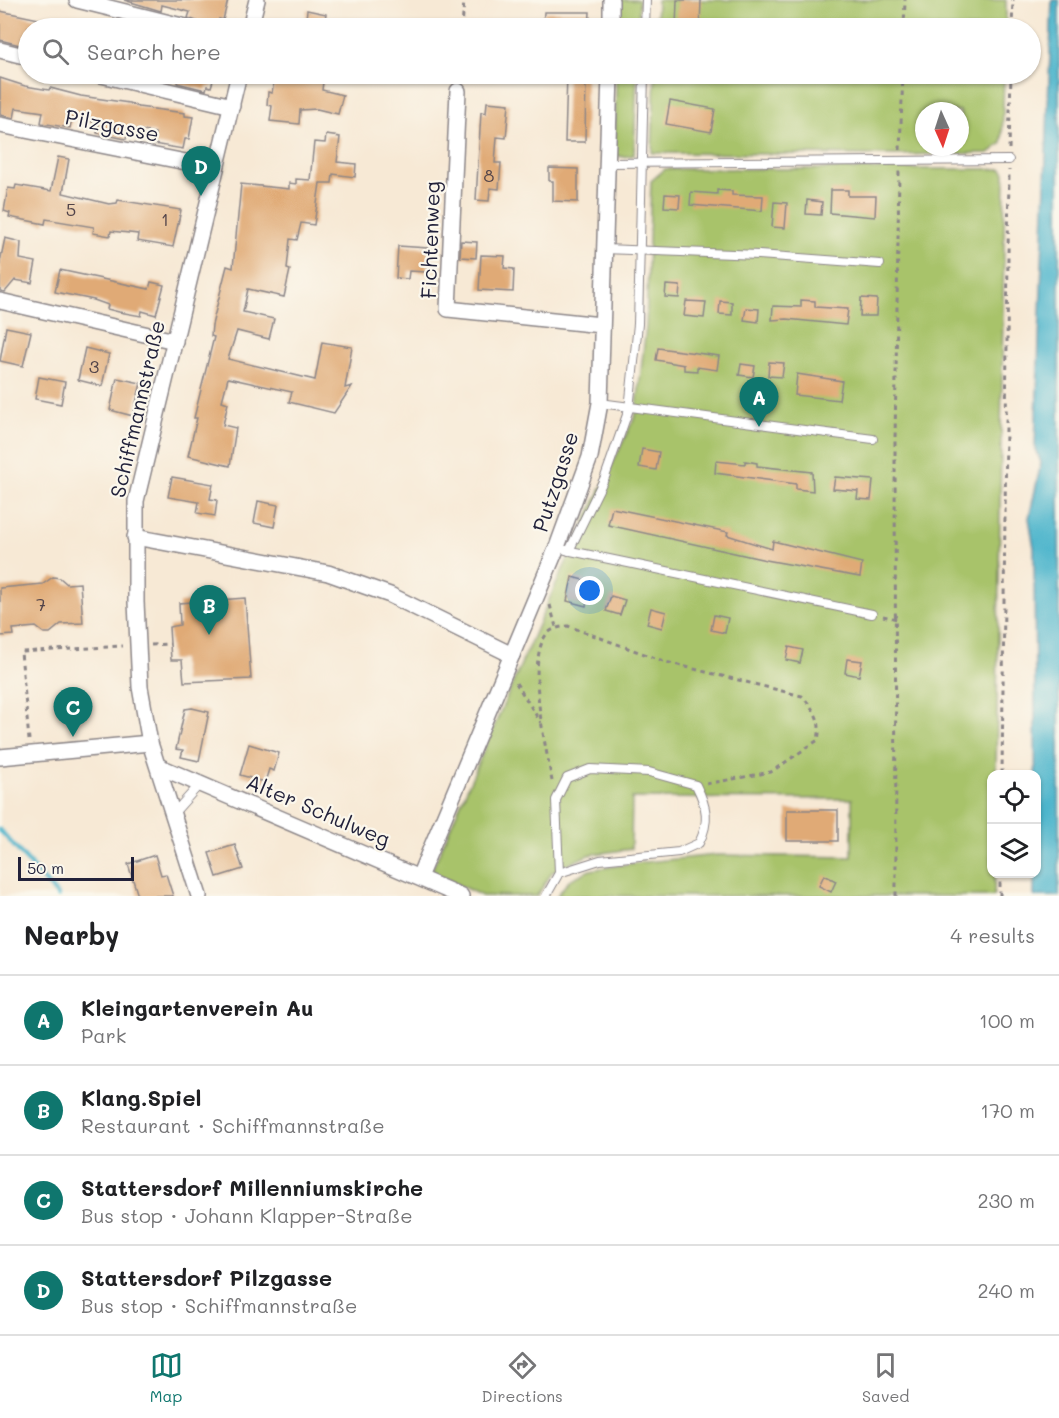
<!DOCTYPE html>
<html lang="en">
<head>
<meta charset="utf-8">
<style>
	:root { --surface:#fff; --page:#f6f6f6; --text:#202124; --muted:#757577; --line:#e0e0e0; --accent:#0f766e }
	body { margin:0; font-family:Mali,sans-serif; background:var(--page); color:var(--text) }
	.controls { position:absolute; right:18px; bottom:18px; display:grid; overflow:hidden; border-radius:12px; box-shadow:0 2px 4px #0004 }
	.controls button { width:54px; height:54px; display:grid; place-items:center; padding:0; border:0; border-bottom:2px solid var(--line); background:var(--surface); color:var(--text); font:30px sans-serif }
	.compass { position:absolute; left:915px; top:102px; width:54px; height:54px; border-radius:50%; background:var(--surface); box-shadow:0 2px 4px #0004; rotate:177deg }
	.scale { position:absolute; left:18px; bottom:15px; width:116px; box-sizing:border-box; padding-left:6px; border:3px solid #22223b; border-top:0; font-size:16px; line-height:21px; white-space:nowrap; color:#22223b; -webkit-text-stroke:4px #fbf7ec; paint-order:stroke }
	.you { position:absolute; left:590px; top:591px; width:21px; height:21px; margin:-15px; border:4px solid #fff; border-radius:50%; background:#1a73e8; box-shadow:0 0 0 9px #1a73e833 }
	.badge { display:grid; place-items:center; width:39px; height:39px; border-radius:50%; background:var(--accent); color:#fff; font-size:20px; font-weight:700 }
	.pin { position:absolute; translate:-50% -50px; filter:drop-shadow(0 2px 3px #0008) }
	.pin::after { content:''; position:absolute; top:32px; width:21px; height:18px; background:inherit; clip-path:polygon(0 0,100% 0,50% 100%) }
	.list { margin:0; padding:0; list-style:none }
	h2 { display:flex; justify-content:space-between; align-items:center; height:78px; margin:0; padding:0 24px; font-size:26px }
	h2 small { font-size:20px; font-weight:400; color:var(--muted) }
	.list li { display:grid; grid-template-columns:39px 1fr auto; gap:18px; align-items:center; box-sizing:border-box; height:90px; padding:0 24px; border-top:2px solid var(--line) }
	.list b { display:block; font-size:22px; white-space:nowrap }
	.list p { margin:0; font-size:20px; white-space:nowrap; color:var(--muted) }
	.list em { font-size:20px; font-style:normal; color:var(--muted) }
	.icon { flex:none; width:33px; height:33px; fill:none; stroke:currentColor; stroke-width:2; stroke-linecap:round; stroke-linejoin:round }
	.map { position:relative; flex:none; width:1059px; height:896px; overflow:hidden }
	.search { position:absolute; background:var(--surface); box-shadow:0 2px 4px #0004; left:18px; right:18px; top:18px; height:66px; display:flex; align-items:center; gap:15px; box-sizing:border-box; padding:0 21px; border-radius:33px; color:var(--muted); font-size:22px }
	.sheet { height:438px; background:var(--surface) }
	nav { display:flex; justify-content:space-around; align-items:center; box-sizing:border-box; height:84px; border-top:2px solid var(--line); background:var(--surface); font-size:16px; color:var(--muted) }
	nav a { display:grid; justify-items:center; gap:3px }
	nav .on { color:var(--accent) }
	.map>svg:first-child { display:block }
</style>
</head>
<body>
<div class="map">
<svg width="1059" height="896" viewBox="0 0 1059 896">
	<rect width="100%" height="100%" fill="#fbf7ec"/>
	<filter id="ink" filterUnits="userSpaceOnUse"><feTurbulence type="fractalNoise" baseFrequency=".0167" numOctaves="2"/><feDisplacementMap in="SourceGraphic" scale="12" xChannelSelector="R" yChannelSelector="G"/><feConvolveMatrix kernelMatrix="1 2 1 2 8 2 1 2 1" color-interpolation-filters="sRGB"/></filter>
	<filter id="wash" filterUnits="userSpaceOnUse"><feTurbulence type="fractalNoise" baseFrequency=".008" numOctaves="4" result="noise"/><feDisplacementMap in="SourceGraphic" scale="24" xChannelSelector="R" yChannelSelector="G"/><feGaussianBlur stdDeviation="1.35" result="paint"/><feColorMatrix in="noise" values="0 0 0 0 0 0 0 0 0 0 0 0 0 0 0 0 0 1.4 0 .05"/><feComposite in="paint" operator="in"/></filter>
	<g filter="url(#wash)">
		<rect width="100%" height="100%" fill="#f7e9d5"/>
		<g fill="#a8c36a" stroke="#657252" stroke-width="1.5" fill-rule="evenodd">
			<path d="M617,0H639L638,28H617Z"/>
			<path d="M657,0H1006V28H656Z"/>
			<path d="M616,74H637L634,155L623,157L615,155Z"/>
			<path d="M655,74H1004L1002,143L989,153L894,155L652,153ZM924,111H960V147H924Z"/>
			<path d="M665,169H1002L1005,173L996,774H992V874H995L994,896H557L569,880L590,870L635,863L717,855L852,857V799L632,798L631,849L588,855L552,872L537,896H482L431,872L551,595L636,414L646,327L651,181Z"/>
		</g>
		<path fill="#4db5cc" stroke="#386c84" stroke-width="1.5" d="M1052,0H1059V896H1034V874H1036L1034,548L1029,518L1041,463L1035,446Z"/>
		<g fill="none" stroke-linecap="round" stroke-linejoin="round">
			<path stroke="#4db5cc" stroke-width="4.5" d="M0,830L58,896"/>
		</g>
		<g id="blocks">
			<g fill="#e0aa76">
				<path d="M124,0H228L223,20L219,19L216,28L188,18L190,12L162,5L161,11Z"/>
				<path d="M677,0H701L700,28H676Z"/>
				<path d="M307,10L326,14L323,28H305Z"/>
				<path d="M0,11L63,24V28H28V47L0,40Z"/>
				<path d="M544,12H590L589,28H543Z"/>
				<path d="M178,74H215L211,87L207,86L206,90L177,83Z"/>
				<path d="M275,74L303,78V74H324L322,90L343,95L338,114L317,109L300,110L299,124L270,121L272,106L267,105L268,92L272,93Z"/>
				<path d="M567,74H586L585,142H565Z"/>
				<path d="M0,78L25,86L49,90L50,88L81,96L129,103L138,107L185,113V116L193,117L189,139H185L183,149L153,144L155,133L128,128L126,139L97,133L99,123L72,118L70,128L41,123L43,112L16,108L14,118L0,115Z"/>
				<path d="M670,101L715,109L711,132L666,124Z"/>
				<path d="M487,102L509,104L506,138L497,137L495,163H501L499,189L490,188L489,201L476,200L481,112L486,113Z"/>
				<path d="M326,135L340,137L337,162L356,164L355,177L333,174L332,183H320L314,225L301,223L297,240L290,239L287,269L290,270L284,297L248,289L243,312L274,319L269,339L237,331L228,359L315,380L322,342L352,347L345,388L352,386L334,413L289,402L292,392L228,378L222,401L228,403L223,425L236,428L230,466L188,456L197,418H194L214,337L211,336L212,325L227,266L233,268L241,184L289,189V183L296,184V179L310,180L314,142L325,143Z"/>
				<path d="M58,157L69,159L63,193L109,204L117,203L118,200L181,210L173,247L137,241L138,234L111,231L110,236L93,233L94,227L46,219L45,224L9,217L10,213L4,211L8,188L15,189L16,185L51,191Z"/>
				<path d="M549,168L578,169V202L553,201V181H549Z"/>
				<path d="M717,190L732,191V195L763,196L762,211L690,205L691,192L717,194Z"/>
				<path d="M831,190H848V196H876L875,217L830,213Z"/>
				<path d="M665,194L680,195L679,208L664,207Z"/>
				<path d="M807,200L822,202L821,215L806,214Z"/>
				<path d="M774,202L787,203L785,228L772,227Z"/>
				<path d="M5,238L21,242L20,259L36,262L32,283L15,280L5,292L0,291V262Z"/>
				<path d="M461,241L477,242L476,258L460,257Z"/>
				<path d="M398,246L428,248L427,272L409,271L408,279L396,278Z"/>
				<path d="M481,255L505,256L504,268L514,269L513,292L479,290Z"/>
				<path d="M60,270L149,289L151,282L164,285L156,315L142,311L141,316L119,312L107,309L108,305L94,300L55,292Z"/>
				<path d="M666,285L680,286L679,298L665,297Z"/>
				<path d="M861,298L877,299L876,316H860Z"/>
				<path d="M801,300L815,301V307L848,309L846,325L786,319L772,320L773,306L801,307Z"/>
				<path d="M686,301L706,302L704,318L684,316Z"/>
				<path d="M720,301L732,302V315L719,314Z"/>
				<path d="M746,308L759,309L758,322L744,320Z"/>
				<path d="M6,327L31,332L23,366L0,361Z"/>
				<path d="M85,348L109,354L102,386L78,380Z"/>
				<path d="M658,348L719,356L717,370L697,367V371L684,370V365L656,360Z"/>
				<path d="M769,362L784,363L782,377L768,376Z"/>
				<path d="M741,364L755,366L753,377L739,375Z"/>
				<path d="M797,374L842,381L839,400L795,395Z"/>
				<path d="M39,377L65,382L61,404L35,399Z"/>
				<path d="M117,378L141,383L133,416L110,410Z"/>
				<path d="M642,449L659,452L656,470L639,467Z"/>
				<path d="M716,461L745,464V461L757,463V466L812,472L813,491L796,489V484L715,473Z"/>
				<path d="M172,477L213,484L210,499L217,500L215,516L197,513L199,502L168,497Z"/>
				<path d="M835,477L873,480L871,500L857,499L858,491L833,489Z"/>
				<path d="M258,501L278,505L274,527L254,523Z"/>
				<path d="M612,508L728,532L727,535L772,549L773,541L862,563L860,577L766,560L608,525Z"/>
				<path d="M53,577L60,578L67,584L80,583L83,623L61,624L50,633H44L36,627L13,629L14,635L0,636V588L43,584Z"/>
				<path d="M572,577L591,582L586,606L567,601Z"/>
				<path d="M611,596L625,600L620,615L606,611Z"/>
				<path d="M245,598L251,679L184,682L182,660H171L169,627L180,625L179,603Z"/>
				<path d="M651,608L666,612L662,628L647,624Z"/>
				<path d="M714,615L728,618L725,633L711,630Z"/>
				<path d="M789,647L803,650L800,663L786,660Z"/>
				<path d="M847,659L862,661L859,676L845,673Z"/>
				<path d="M192,708L209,712L199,761L181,757L183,750L176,749L185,709Z"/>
				<path d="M249,744L279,753L274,771L269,769L265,782L240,775Z"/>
				<rect x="787" y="810" width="51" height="31"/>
				<path d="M235,845L243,869L217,877L209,853Z"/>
				<path d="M155,855L161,875L166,874L173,896H138L128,864Z"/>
				<path d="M824,875L836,881L831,892L819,886Z"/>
			</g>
		</g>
	</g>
	<g filter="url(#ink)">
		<use href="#blocks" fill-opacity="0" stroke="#8c8688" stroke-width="1.5"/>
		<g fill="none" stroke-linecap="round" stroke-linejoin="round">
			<g stroke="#8c8688" stroke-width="10">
				<g id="lane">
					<path d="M645,28L646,0"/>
					<path d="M608,163L1009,160"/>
					<path d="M604,249L759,255L880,264"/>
					<path d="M600,403L873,439"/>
					<path d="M566,550L872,614"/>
					<path d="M569,551L605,477L629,409L638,324L644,74"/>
					<path d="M173,814L200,784"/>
					<path d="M546,896L559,873L556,800L567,778L590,769L649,772L696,785C707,807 710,821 699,843L679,852L600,860L559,873"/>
				</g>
			</g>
			<g stroke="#8c8688" stroke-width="18">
				<g id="street">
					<path d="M77,0L190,28"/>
					<path d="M250,28L257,0"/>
					<path d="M611,28V0"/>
					<path d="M0,50L28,57"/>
					<path d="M97,74L232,106"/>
					<path d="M458,91L448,309L601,325"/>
					<path d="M0,125L216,168"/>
					<path d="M0,301L175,341"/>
					<path d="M135,537L328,573L390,595L512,655"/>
					<path d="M0,757L150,743"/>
					<path d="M158,766L461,896"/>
					<path d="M419,877L557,547L590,457L600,403L610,74"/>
					<path d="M199,896L150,743L140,687L136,602V501L239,74"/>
				</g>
			</g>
			<g stroke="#8c8688" stroke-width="3" stroke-dasharray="4.5 4.5" stroke-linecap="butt">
				<path d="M462,28L464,0"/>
				<path d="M904,28L905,0"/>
				<path d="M1012,28L1013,0"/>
				<path d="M1009,149L1011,74"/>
				<path d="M900,150L903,74"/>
				<path d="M550,605L556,627"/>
				<path d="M883,616L897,619"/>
				<path d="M151,645L170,644"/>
				<path d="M516,683L541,723"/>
				<path d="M29,740L21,652L123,646"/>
				<path d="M1002,774L1009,170"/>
				<path d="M552,781C546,747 527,668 544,638C549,629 559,627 568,626L666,662L802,696C815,711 822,721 818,740L771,772L706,784"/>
				<path d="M896,896L895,442L899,171"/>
				<path d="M1000,896V874"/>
			</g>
			<use href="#lane" stroke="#fff" stroke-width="8"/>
			<use href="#street" stroke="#fff" stroke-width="15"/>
		</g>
	</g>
	<g text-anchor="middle" stroke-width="4.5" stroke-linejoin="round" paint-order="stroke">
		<g font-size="18" fill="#52444a">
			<text x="489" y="182">8</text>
			<text x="71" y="216">5</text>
			<text x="165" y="226">1</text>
			<text x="94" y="373">3</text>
			<text x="41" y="611">7</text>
		</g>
		<g font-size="21" fill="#22223b" stroke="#fbf7ec">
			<text transform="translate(112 126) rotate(11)" y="7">Pilzgasse</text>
			<text transform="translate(431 240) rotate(-88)" y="7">Fichtenweg</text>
			<text transform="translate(138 409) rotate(-77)" y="7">Schiffmannstraße</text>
			<text transform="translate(556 482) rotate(-72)" y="7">Putzgasse</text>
			<text transform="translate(318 811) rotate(23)" y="7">Alter Schulweg</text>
		</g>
	</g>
</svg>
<div class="controls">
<button><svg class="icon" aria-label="locate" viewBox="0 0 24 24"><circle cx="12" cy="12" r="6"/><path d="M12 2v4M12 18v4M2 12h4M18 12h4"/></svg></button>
<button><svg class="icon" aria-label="layers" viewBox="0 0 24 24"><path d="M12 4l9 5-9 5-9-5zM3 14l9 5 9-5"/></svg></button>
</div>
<svg class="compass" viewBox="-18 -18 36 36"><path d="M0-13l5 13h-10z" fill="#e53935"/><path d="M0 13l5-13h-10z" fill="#757577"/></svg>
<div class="scale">50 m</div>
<div class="you"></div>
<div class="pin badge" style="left:759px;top:427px">A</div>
<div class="pin badge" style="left:209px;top:635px">B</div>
<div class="pin badge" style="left:73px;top:737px">C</div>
<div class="pin badge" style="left:201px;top:196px">D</div>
<div class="search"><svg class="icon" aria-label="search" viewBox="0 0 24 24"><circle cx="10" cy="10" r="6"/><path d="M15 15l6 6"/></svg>Search here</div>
</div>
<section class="sheet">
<h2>Nearby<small>4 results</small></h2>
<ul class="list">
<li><span class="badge">A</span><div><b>Kleingartenverein Au</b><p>Park</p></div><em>100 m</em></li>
<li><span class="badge">B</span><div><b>Klang.Spiel</b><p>Restaurant · Schiffmannstraße</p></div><em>170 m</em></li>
<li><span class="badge">C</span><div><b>Stattersdorf Millenniumskirche</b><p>Bus stop · Johann Klapper-Straße</p></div><em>230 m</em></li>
<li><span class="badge">D</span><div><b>Stattersdorf Pilzgasse</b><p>Bus stop · Schiffmannstraße</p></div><em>240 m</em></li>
</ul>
</section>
<nav>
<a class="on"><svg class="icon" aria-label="map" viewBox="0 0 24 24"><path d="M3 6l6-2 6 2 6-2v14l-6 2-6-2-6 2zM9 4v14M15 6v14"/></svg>Map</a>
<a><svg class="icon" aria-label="directions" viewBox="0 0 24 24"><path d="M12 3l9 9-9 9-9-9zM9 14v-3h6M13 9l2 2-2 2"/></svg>Directions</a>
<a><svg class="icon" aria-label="saved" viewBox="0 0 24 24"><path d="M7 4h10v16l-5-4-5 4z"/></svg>Saved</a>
</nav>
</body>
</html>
